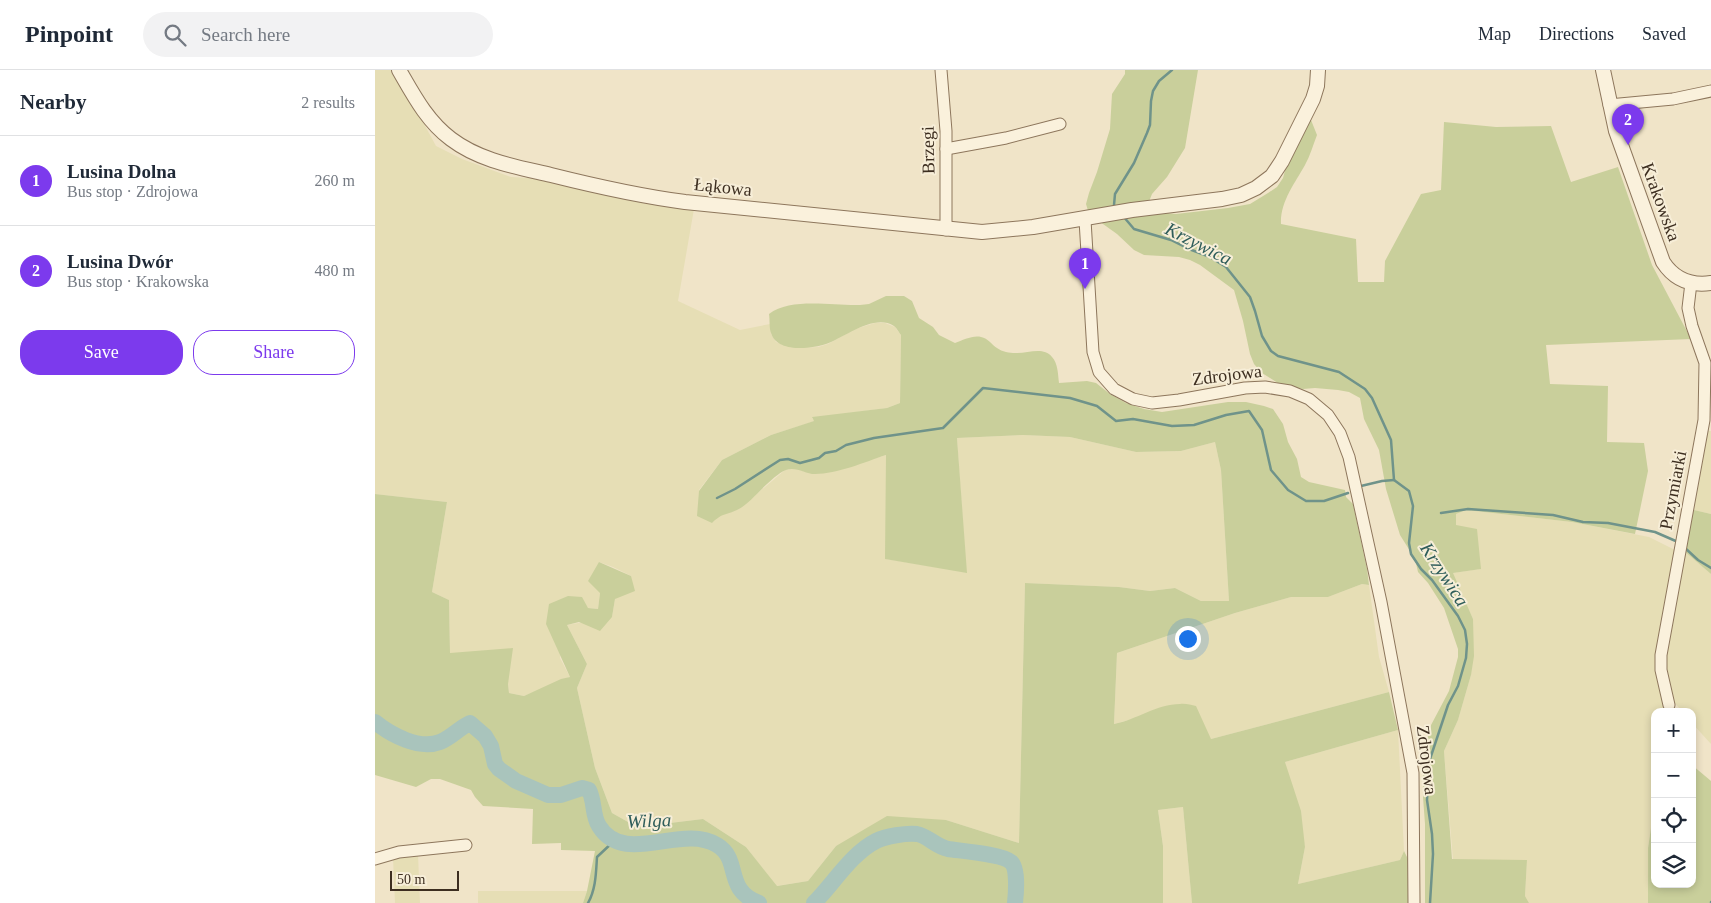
<!DOCTYPE html>
<html lang="en">
<head>
<meta charset="utf-8">
<style>
	:root { --surface:#fff; --page:#f2f2f3; --text:#1f2937; --muted:#747a83; --line:#e0e1e3; --accent:#7c3aed }
	body { margin:0; font-family:"Times New Roman",serif; background:var(--page); color:var(--text) }
	.controls { position:absolute; right:15px; bottom:15px; display:grid; overflow:hidden; border-radius:10px; box-shadow:0 2px 8px #0003 }
	.controls button { width:45px; height:45px; display:grid; place-items:center; padding:0; border:0; border-bottom:1px solid var(--line); background:var(--surface); color:var(--text); font:25px sans-serif }
	.scale { position:absolute; left:15px; bottom:12px; width:69px; box-sizing:border-box; padding-left:5px; border:2px solid #3d2e20; border-top:0; font-size:14px; line-height:18px; white-space:nowrap; color:#3d2e20; -webkit-text-stroke:4px #f7eed8; paint-order:stroke }
	.you { position:absolute; left:812px; top:568px; width:18px; height:18px; margin:-12px; border:4px solid #fff; border-radius:50%; background:#1a73e8; box-shadow:0 0 0 8px #1a73e833 }
	.badge { display:grid; place-items:center; width:32px; height:32px; border-radius:50%; background:var(--accent); color:#fff; font-size:16px; font-weight:700 }
	.pin { position:absolute; translate:-50% -41px; filter:drop-shadow(0 1px 2px #0008) }
	.pin::after { content:''; position:absolute; top:26px; width:18px; height:15px; background:inherit; clip-path:polygon(0 0,100% 0,50% 100%) }
	.list { margin:0; padding:0; list-style:none }
	h2 { display:flex; justify-content:space-between; align-items:center; height:65px; margin:0; padding:0 20px; font-size:21px }
	h2 small { font-size:16px; font-weight:400; color:var(--muted) }
	.list li { display:grid; grid-template-columns:32px 1fr auto; gap:15px; align-items:center; box-sizing:border-box; height:90px; padding:0 20px; border-top:1px solid var(--line) }
	.list b { display:block; font-size:19px; white-space:nowrap }
	.list p { margin:0; font-size:16px; white-space:nowrap; color:var(--muted) }
	.list em { font-size:16px; font-style:normal; color:var(--muted) }
	.actions { display:flex; gap:10px; padding:15px 20px }
	.actions a { flex:1; padding:11px 0; border:1px solid var(--accent); border-radius:20px; text-align:center; font-size:18px; color:var(--accent) }
	.actions .main { background:var(--accent); color:#fff }
	.icon { flex:none; width:28px; height:28px; fill:none; stroke:currentColor; stroke-width:2; stroke-linecap:round; stroke-linejoin:round }
	.map { position:relative; flex:none; width:1336px; height:833px; overflow:hidden }
	header { display:flex; align-items:center; gap:30px; box-sizing:border-box; height:70px; padding:0 25px; background:var(--surface); border-bottom:1px solid var(--line) }
	header strong { font-size:24px }
	nav { display:flex; gap:28px; margin-inline-start:auto; font-size:18px }
	.search { width:350px; height:45px; background:var(--page); display:flex; align-items:center; gap:12px; box-sizing:border-box; padding:0 18px; border-radius:28px; color:var(--muted); font-size:19px }
	main { display:flex }
	aside { flex:1; background:var(--surface) }
	.map>svg:first-child { display:block }
</style>
</head>
<body>
<header>
<strong>Pinpoint</strong>
<div class="search"><svg class="icon" aria-label="search" viewBox="0 0 24 24"><circle cx="10" cy="10" r="6"/><path d="M15 15l6 6"/></svg>Search here</div>
<nav><a>Map</a><a>Directions</a><a>Saved</a></nav>
</header>
<main>
<aside>
<h2>Nearby<small>2 results</small></h2>
<ul class="list">
<li><span class="badge">1</span><div><b>Lusina Dolna</b><p>Bus stop · Zdrojowa</p></div><em>260 m</em></li>
<li><span class="badge">2</span><div><b>Lusina Dwór</b><p>Bus stop · Krakowska</p></div><em>480 m</em></li>
</ul>
<div class="actions"><a class="main">Save</a><a>Share</a></div>
</aside>
<div class="map">
<svg width="1336" height="833" viewBox="0 0 1336 833">
	<rect width="100%" height="100%" fill="#f0e4c8"/>
	<g fill="#e6deb5">
		<path d="M0,0H20L61,76L87,89L136,107L170,109L267,133L319,139L303,231L365,260L395,254L396,264L401,272L412,276L422,278L443,277L453,274L480,259L500,253H510L520,257L526,265L525,333L512,338L437,348L440,351L396,365L347,390L324,420L345,445L364,439L410,400L421,398L430,402L461,400L511,385V489L591,502L582,368L648,365L695,367L761,382L806,381L840,372L846,400L854,531H826L800,518L775,521L744,517L650,513L644,773L571,750L461,776L433,811L401,816L371,777L328,749L262,757L237,743L220,698L202,618L212,594L192,555L237,547L240,529L256,506L238,497L224,492L225,523L223,539L213,538L193,527L185,588L195,607L149,626L134,623L133,614L75,583L74,530L57,522L72,432L0,424Z"/>
		<path d="M1333,361H1336V444L1319,440Z"/>
		<path d="M1091,440L1197,452L1274,467L1300,480L1283,581L1292,637L1291,642H1280V729L1273,778V833H1154L1150,826L1152,790H1078L1069,681L1083,650L1096,605L1098,549L1077,503L1105,499L1080,455L1081,444Z"/>
		<path d="M1308,480L1336,504V674L1317,653V642H1308L1295,628L1289,585Z"/>
		<path d="M987,514L994,515L1004,587L1014,622L836,669L754,650L739,654L742,583L860,543L916,527H953Z"/>
		<path d="M1023,660L1029,781L1025,790L923,814L930,777L910,692Z"/>
		<path d="M808,737L817,833H788V776L783,740Z"/>
		<path d="M43,784L45,833H20L18,788Z"/>
		<path d="M103,821H212L208,833H103Z"/>
	</g>
	<g fill="#c9cf9b">
		<path d="M750,0H823L810,78L792,107L777,124L773,134L780,142L801,144L853,138L875,134L893,123L902,117L908,108L914,86L923,67L936,50L942,65C938,75 935,86 930,95C920,113 905,132 906,154L981,169L983,212H1009L1010,191L1046,124L1066,120L1069,52L1121,57L1176,56L1196,112L1243,97L1277,195L1316,269L1171,275L1175,314L1233,316L1232,372L1269,373L1273,401L1260,464L1197,452L1091,440L1081,444V455L1102,459L1106,499L1078,503L1098,549L1099,586L1096,605L1083,650L1069,681L1077,789L1152,790L1150,826L1154,833H1050V754L1048,727V692L1055,657L1074,621L1083,587V579L1069,538L1053,513L1043,502L1040,489L1025,465L1011,419L1004,380L989,349L985,328L974,322L963,320L940,318L928,319L906,315L887,303L879,294L875,284L868,251L859,220L825,195L815,190L804,187L769,185L759,180L742,164L714,144L711,134L714,123L722,102L735,59L737,24L750,4Z"/>
		<path d="M511,226H529L537,231L544,248L558,257L564,265L580,273C588,270 598,265 606,267C613,268 617,275 622,278C627,282 635,283 640,283C652,284 668,276 677,287C683,293 683,305 684,313L712,311L721,313L735,324L751,333L769,339L787,342L853,332H871L889,336L898,339L908,354L913,372L922,389L926,407L934,412L970,420L971,427L978,434L992,499L994,515L987,514L953,527H916L860,543L742,583L739,654C761,650 782,634 805,634C810,633 816,635 821,636L836,669L1014,622L1023,660L910,692L926,741L930,777L923,814L1025,790L1029,781L1034,791V833H817L808,737L783,740L788,776V833H208L212,821L220,781L186,780V773L157,774L158,739L108,736L100,727L96,720L65,709H56L41,717L0,705V424L72,432L57,522L74,530L75,583L138,578L133,614L134,623L149,626L186,609L195,607L171,554L174,534L193,526L207,527L213,538L223,539L225,523L213,511L224,492L256,506L260,521L240,529L237,547L225,561L204,552L192,555L212,594L202,618L220,698L237,743L262,757L328,749L371,777L402,816L433,811L461,776L512,746L571,750L644,773L650,513L744,517L775,521L800,518L826,531H854L846,400L840,372L806,381L761,382L695,367L648,365L582,368L592,503L510,489L511,385C490,392 462,404 440,404C430,404 421,396 411,400C396,406 378,431 364,439C353,445 348,442 337,453L322,446L324,421L347,390L396,365L439,351L437,347L512,338L525,333L526,265C524,263 522,258 519,256C499,243 469,268 451,274C436,279 402,283 396,263C394,258 395,250 394,244C416,227 458,236 485,235L494,234Z"/>
		<path d="M1319,440L1336,444V504L1308,480Z"/>
		<path d="M1317,695L1336,711V833H1273V778L1280,730V814H1317Z"/>
	</g>
	<g fill="none" stroke-linecap="round" stroke-linejoin="round">
		<g stroke="#6f938a" stroke-width="2.5">
			<path d="M741,138L739,135L740,124L759,93L772,63L775,55L776,31L778,21L784,11L797,0"/>
			<path d="M748,146L759,159L796,170L814,179L835,187L851,197L875,227L880,241L887,266L896,281L903,286L964,302L990,319L997,328L1016,370L1019,410"/>
			<path d="M1019,410L1034,421L1038,436L1034,473L1036,484L1046,499L1057,510L1083,546L1090,560L1092,574L1091,588L1083,616L1073,635L1054,692L1052,730L1057,764L1058,784L1055,833"/>
			<path d="M986,416L1007,411L1019,410"/>
			<path d="M342,428L360,419L405,390L413,389L425,393L444,388L450,383L461,381L471,375L499,368L568,358L608,318L695,328L722,336L741,351L758,349L797,356L819,355L851,345L874,341L887,360L896,400L913,420L931,431H949L973,423"/>
			<path d="M1066,443L1093,439L1178,445L1208,452L1233,453L1280,462L1303,472"/>
			<path d="M1310,478L1323,490L1336,498"/>
			<path d="M213,833C221,819 221,802 222,787L239,771"/>
			<path d="M1336,833V832"/>
		</g>
		<g stroke="#a9c4bc" stroke-width="16">
			<path d="M0,652C16,665 44,680 65,672C76,668 84,658 95,653L110,666L116,676L120,694L124,699L141,711L173,725H186L207,718L214,720C220,732 217,745 224,756C249,797 307,753 342,775C367,790 348,819 384,833"/>
			<path d="M439,833C458,814 477,783 501,771C511,766 531,763 542,764C553,766 560,776 573,779C586,781 627,784 636,792C643,798 641,824 640,833"/>
		</g>
		<g stroke="#8d765c" stroke-width="13">
			<g id="minor">
				<path d="M566,0L571,61V160"/>
				<path d="M1234,35L1298,29L1336,21"/>
				<path d="M571,79L631,68L685,54"/>
				<path d="M710,150L718,282L724,302L739,319L758,329L777,333L804,330L870,318L890,317L915,321L934,329L953,345L965,363L974,387L1006,532L1038,703L1039,833"/>
				<path d="M1294,635L1286,600V585L1329,350L1330,293L1317,256L1313,238L1316,213"/>
				<path d="M0,789L24,782L91,775"/>
			</g>
		</g>
		<g stroke="#8d765c" stroke-width="16">
			<g id="tertiary">
				<path d="M24,0C39,26 52,51 76,69C105,91 142,97 176,105C220,116 264,126 310,132L607,162L658,157L757,140L847,129L866,125L881,118L897,106L907,91L938,29L942,16L943,0"/>
				<path d="M1228,0L1241,61L1288,192C1299,209 1315,216 1336,213"/>
			</g>
		</g>
		<use href="#minor" stroke="#faf1dc" stroke-width="11"/>
		<use href="#tertiary" stroke="#faf1dc" stroke-width="14"/>
	</g>
	<g text-anchor="middle" stroke-width="4" stroke-linejoin="round" paint-order="stroke">
		<g font-size="18" fill="#3d2e20" stroke="#f7eed8">
			<text transform="translate(553 80) rotate(-91)" y="6">Brzegi</text>
			<text transform="translate(348 117) rotate(6)" y="6">Łąkowa</text>
			<text transform="translate(1286 132) rotate(70)" y="6">Krakowska</text>
			<text transform="translate(852 305) rotate(-7)" y="6">Zdrojowa</text>
			<text transform="translate(1298 420) rotate(-79)" y="6">Przymiarki</text>
			<text transform="translate(1052 690) rotate(83)" y="6">Zdrojowa</text>
		</g>
		<g font-size="19" font-style="italic" fill="#2f5d5a" stroke="#f7eed8">
			<text transform="translate(824 173) rotate(27)" y="7">Krzywica</text>
			<text transform="translate(1070 504) rotate(57)" y="7">Krzywica</text>
			<text transform="translate(274 750) rotate(-2)" y="7">Wilga</text>
		</g>
	</g>
</svg>
<div class="controls">
<button>+</button>
<button>−</button>
<button><svg class="icon" aria-label="locate" viewBox="0 0 24 24"><circle cx="12" cy="12" r="6"/><path d="M12 2v4M12 18v4M2 12h4M18 12h4"/></svg></button>
<button><svg class="icon" aria-label="layers" viewBox="0 0 24 24"><path d="M12 4l9 5-9 5-9-5zM3 14l9 5 9-5"/></svg></button>
</div>
<div class="scale">50 m</div>
<div class="you"></div>
<div class="pin badge" style="left:710px;top:219px">1</div>
<div class="pin badge" style="left:1253px;top:75px">2</div>
</div>
</main>
</body>
</html>
